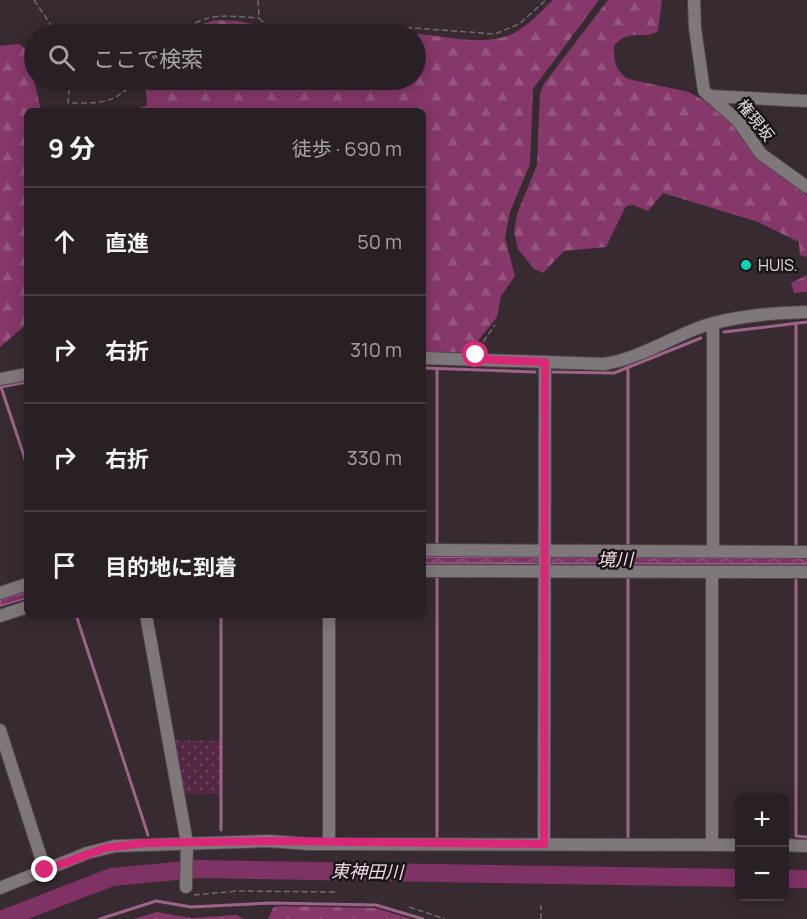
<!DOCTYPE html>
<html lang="ja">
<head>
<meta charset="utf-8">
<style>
	:root { --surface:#292025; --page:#352d32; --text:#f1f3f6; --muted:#a5a3a7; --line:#453e42 }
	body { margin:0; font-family:Manrope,"Noto Sans JP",sans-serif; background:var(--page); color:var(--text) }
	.controls { position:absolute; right:18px; bottom:18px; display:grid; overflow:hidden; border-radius:9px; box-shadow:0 3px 15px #0003 }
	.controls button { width:54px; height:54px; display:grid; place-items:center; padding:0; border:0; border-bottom:2px solid var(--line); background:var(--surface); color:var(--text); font:30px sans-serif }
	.stop { position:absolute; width:18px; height:18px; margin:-14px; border:4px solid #db2777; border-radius:50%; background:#fff }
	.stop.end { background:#db2777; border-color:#fff; box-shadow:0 2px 6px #0008 }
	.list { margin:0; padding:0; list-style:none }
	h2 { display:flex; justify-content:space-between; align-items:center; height:78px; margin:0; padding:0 24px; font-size:26px }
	h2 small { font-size:20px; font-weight:400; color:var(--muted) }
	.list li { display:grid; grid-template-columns:39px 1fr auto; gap:18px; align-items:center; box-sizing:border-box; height:108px; padding:0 24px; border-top:2px solid var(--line) }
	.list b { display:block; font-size:22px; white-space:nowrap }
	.list em { font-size:20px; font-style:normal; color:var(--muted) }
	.icon { flex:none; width:33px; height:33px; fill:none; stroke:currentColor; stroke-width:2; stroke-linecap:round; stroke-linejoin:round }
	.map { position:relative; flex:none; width:807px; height:919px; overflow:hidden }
	.search { position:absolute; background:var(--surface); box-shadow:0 3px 15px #0003; left:24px; top:24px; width:402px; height:66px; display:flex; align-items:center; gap:15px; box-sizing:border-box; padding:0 21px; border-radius:33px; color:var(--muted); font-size:22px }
	.panel { position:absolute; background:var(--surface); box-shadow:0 3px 15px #0003; left:24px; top:108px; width:402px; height:510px; border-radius:9px }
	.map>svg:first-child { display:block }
</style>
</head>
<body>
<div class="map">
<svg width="807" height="919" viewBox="0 0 807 919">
	<defs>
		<pattern id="grass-dots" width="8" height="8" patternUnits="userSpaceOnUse" patternTransform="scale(1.5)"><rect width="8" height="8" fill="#542843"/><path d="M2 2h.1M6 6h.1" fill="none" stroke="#6c475e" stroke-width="1.8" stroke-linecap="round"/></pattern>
		<pattern id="forest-firs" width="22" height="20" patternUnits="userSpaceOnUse" patternTransform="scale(1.5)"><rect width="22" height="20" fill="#853869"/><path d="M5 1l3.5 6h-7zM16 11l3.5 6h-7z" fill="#96547e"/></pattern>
		<pattern id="water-waves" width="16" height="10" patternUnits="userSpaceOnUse" patternTransform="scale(1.5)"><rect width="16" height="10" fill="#7f3264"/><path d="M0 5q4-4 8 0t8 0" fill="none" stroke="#914f7a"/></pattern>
	</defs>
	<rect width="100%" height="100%" fill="#372a31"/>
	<path fill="url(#grass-dots)" d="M172,740L220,741V794H181Z"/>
	<g fill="url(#forest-firs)">
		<path d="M553,0H599L533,89L530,164L510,212L505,238L515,276L501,296L497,317L469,352L423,353V111H132L147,105L145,80H416V34H363C410,23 475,53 514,33C529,25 541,11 553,0Z"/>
		<path d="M608,0H662L658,31C644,41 630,27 614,46C613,59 616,72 628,79L689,92L715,107L734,125L757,158L800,187L807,196V257L800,255L799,242L758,222L663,193L648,211L633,205L626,206L606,247L564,251L543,273L534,269L518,249L514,232L517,214L537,165L540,94L543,85Z"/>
		<path d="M214,20C234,21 253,19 268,34H187L197,26Z"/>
		<path d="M17,44L21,45L28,52L41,111H27V324L0,347V46Z"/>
		<path d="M807,275V292L794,293L791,283Z"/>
		<path d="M278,906L375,908L412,919H268L273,908Z"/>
		<path d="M157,912L191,918L236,915L244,919H133Z"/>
	</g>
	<g fill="url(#water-waves)" stroke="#9c6488" stroke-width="1.5">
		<path d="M423,557L807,558V564L423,563Z"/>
		<path d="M27,591V598L0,606V600Z"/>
	</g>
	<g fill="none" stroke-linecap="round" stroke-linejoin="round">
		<g stroke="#9c6488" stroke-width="3">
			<path d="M796,323V549"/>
			<path d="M724,332L807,322"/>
			<path d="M423,368L535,372"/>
			<path d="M437,369V547"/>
			<path d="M628,369V547"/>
			<path d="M551,372L614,373L701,338"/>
			<path d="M0,387L27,382"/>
			<path d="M1,387L27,465"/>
			<path d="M437,577V841"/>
			<path d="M628,578V842"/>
			<path d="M796,579V836L807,837"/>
			<path d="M76,615L148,835"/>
			<path d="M221,615V830"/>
			<path d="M100,919L156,901L191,907L270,903L376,905L423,919"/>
		</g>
		<g stroke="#7f3264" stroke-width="18">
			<path d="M784,879H807"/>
			<path d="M3,919L112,877L197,869L740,878"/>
		</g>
		<g stroke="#52464d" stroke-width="14">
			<g id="minor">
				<path d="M694,0L695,28L704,91L738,121L761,154L807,187"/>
				<path d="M709,96L807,101"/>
				<path d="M713,324V551"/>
				<path d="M423,358L604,364C637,359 667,340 698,328C731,316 772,313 807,312"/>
				<path d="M0,379L27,374"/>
				<path d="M423,550L807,552"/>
				<path d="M423,571L807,572"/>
				<path d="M712,572V845"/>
				<path d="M0,593L27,584"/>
				<path d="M146,615L187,843L186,887"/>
				<path d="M329,615V844"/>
				<path d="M0,616L27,607"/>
				<path d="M0,730L45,870"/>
				<path d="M544,844L545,362"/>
				<path d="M784,845L807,846"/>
				<path d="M0,888L87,853L115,846L268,841L309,844L740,845"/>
			</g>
		</g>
		<g stroke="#75696f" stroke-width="1.5" stroke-dasharray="6 3" stroke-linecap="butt">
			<path d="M34,0L57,34"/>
			<path d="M258,0L259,18L274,34"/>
			<path d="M181,34C204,11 228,16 259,18"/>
			<path d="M344,34L386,26L495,34L519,24L546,0"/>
			<path d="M70,80L68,103C103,103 111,105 137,80"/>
			<path d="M478,349L495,325"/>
			<path d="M194,895L237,891L337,892"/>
			<path d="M409,907L445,919"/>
			<path d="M541,919V905"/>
		</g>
		<use href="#minor" stroke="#7f787b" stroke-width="12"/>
	</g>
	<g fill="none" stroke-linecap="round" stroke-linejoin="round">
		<path stroke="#db2777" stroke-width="8" d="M45,870L105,848L144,843L268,841L544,844L545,362L476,359V355"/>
	</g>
	<circle fill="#0ad5b5" stroke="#1a1518" stroke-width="2" cx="746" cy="265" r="6"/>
	<g text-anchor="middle" stroke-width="5" stroke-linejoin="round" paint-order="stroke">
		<g font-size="16" fill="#e1d9dd" stroke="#1a1518">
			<text transform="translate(756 120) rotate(51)" y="6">権現坂</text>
		</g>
		<g font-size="16" fill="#e1d9dd" stroke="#1a1518" text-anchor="start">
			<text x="758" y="271">HUIS.</text>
		</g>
		<g font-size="18" font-style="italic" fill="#f1d9e6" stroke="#1a1518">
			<text x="615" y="566">境川</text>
			<text transform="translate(367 872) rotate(1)" y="6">東神田川</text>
		</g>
	</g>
</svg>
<div class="controls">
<button>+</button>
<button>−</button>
</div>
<div class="stop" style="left:476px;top:355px"></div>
<div class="stop end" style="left:45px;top:870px"></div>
<div class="search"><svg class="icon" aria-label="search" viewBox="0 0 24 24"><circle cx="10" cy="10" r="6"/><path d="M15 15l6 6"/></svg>ここで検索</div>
<section class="panel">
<h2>9 分<small>徒歩 · 690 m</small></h2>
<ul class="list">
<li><svg class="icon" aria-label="ahead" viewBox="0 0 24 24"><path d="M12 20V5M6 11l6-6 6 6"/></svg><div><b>直進</b></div><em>50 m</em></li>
<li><svg class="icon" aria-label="right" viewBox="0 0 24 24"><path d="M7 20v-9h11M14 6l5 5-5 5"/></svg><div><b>右折</b></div><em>310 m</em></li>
<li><svg class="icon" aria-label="right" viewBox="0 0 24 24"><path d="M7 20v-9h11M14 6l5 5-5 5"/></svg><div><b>右折</b></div><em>330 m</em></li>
<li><svg class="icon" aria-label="arrive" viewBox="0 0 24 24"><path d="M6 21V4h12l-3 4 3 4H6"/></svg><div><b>目的地に到着</b></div></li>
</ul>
</section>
</div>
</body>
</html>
